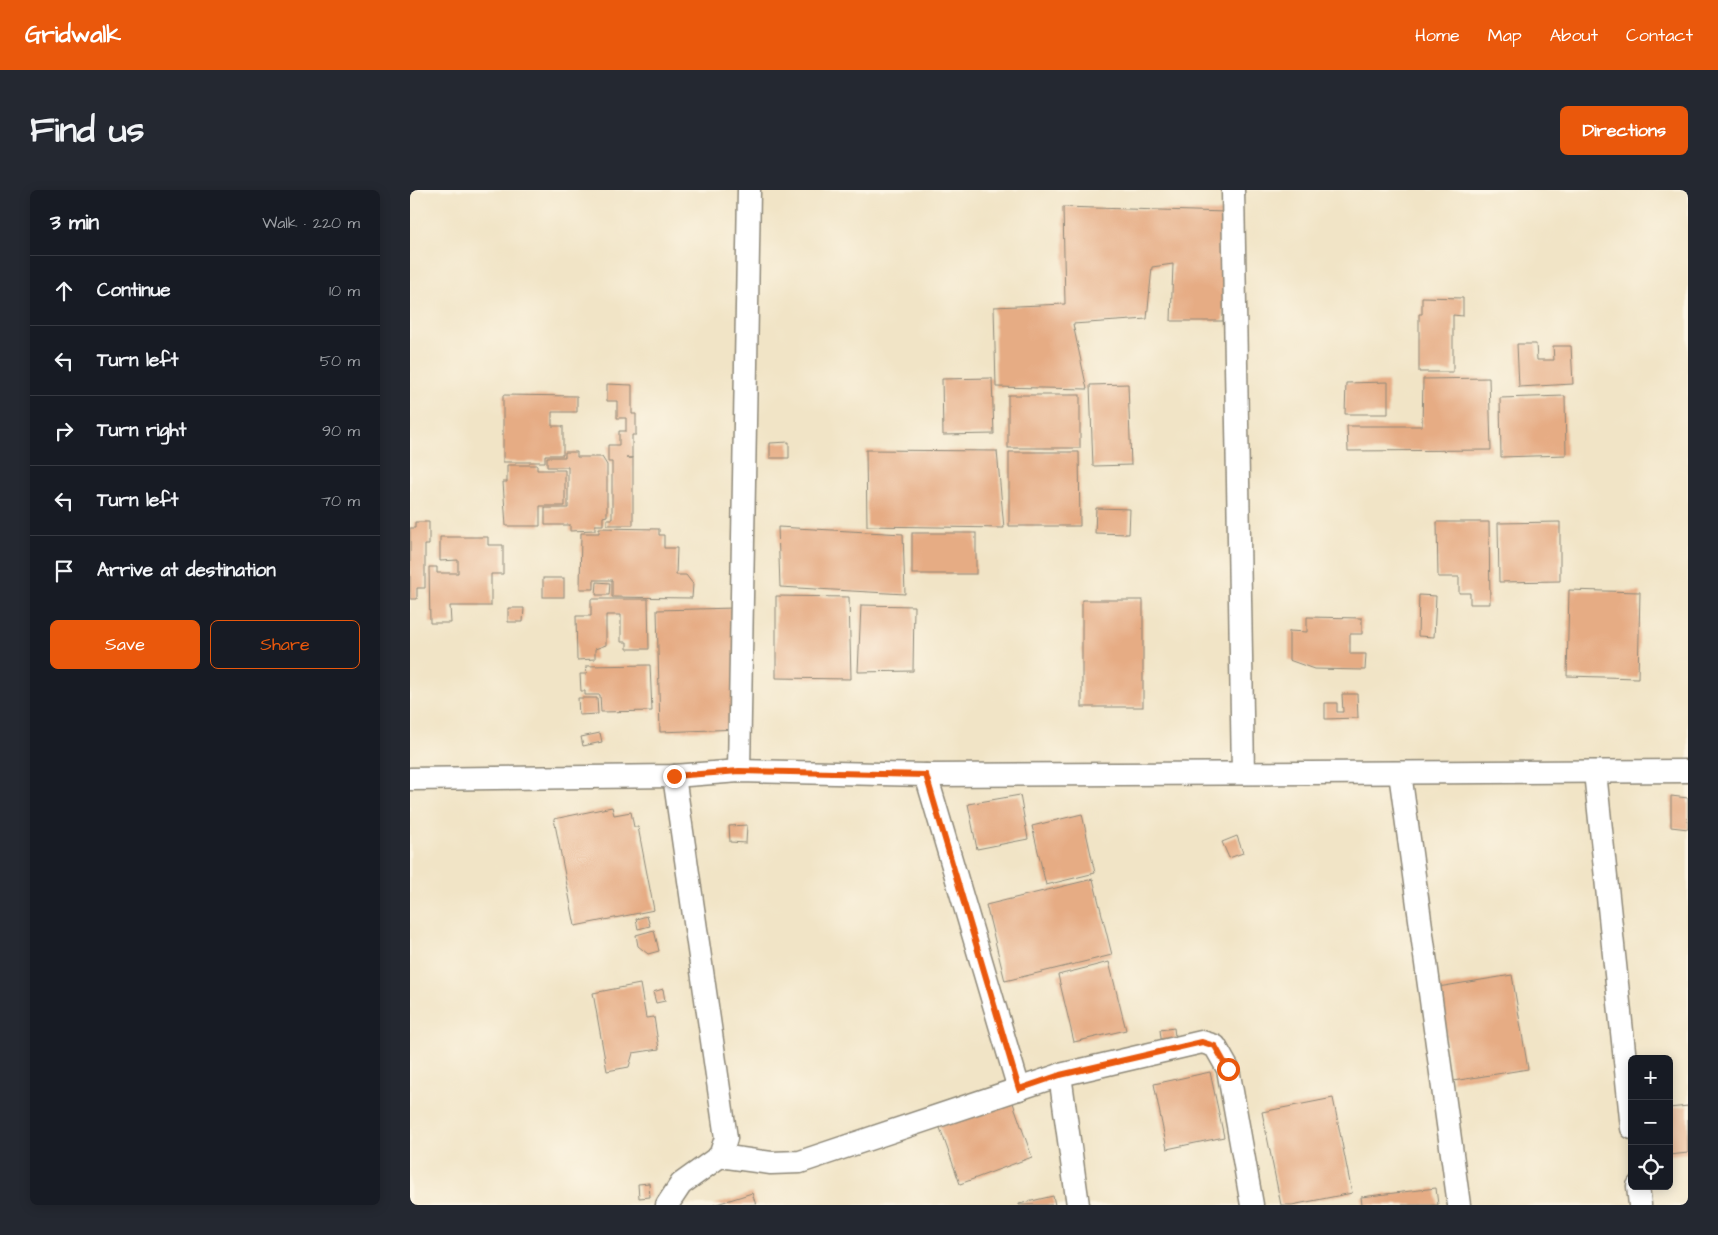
<!DOCTYPE html>
<html lang="en">
<head>
<meta charset="utf-8">
<style>
	:root { --surface:#171b24; --page:#242831; --text:#f1f3f6; --muted:#9ea1a6; --line:#363941; --accent:#ea580c }
	body { margin:0; font-family:"Architects Daughter",sans-serif; background:var(--page); color:var(--text) }
	.controls { position:absolute; right:15px; bottom:15px; display:grid; overflow:hidden; border-radius:8px; box-shadow:0 2px 12px #0003 }
	.controls button { width:45px; height:45px; display:grid; place-items:center; padding:0; border:0; border-bottom:1px solid var(--line); background:var(--surface); color:var(--text); font:25px sans-serif }
	.stop { position:absolute; width:15px; height:15px; margin:-11px; border:4px solid #ea580c; border-radius:50%; background:#fff }
	.stop.end { background:#ea580c; border-color:#fff; box-shadow:0 1px 5px #0008 }
	.list { margin:0; padding:0; list-style:none }
	h2 { display:flex; justify-content:space-between; align-items:center; height:65px; margin:0; padding:0 20px; font-size:21px }
	h2 small { font-size:16px; font-weight:400; color:var(--muted) }
	.list li { display:grid; grid-template-columns:32px 1fr auto; gap:15px; align-items:center; box-sizing:border-box; height:70px; padding:0 20px; border-top:1px solid var(--line) }
	.list b { display:block; font-size:19px; white-space:nowrap }
	.list em { font-size:16px; font-style:normal; color:var(--muted) }
	.actions { display:flex; gap:10px; padding:15px 20px }
	.actions a { flex:1; padding:11px 0; border:1px solid var(--accent); border-radius:8px; text-align:center; font-size:18px; color:var(--accent) }
	.actions .main { background:var(--accent); color:#fff }
	.icon { flex:none; width:28px; height:28px; fill:none; stroke:currentColor; stroke-width:2; stroke-linecap:round; stroke-linejoin:round }
	.map { position:relative; flex:none; width:1278px; height:1015px; overflow:hidden; border-radius:8px }
	header { display:flex; align-items:center; gap:30px; box-sizing:border-box; height:70px; padding:0 25px; background:var(--accent); color:#fff }
	header strong { font-size:24px }
	nav { display:flex; gap:28px; margin-inline-start:auto; font-size:18px }
	.intro { display:flex; align-items:center; justify-content:space-between; box-sizing:border-box; height:120px; padding:0 30px }
	h1 { margin:0; font-size:35px }
	.button { padding:12px 22px; border-radius:8px; background:var(--accent); color:#fff; font-size:18px; font-weight:700 }
	main { display:flex; gap:30px; padding:0 30px }
	aside { flex:1; background:var(--surface); border-radius:8px; box-shadow:0 2px 12px #0003 }
	.map>svg:first-child { display:block }
</style>
</head>
<body>
<header>
<strong>Gridwalk</strong>
<nav><a>Home</a><a>Map</a><a>About</a><a>Contact</a></nav>
</header>
<div class="intro"><h1>Find us</h1><a class="button">Directions</a></div>
<main>
<aside>
<h2>3 min<small>Walk · 220 m</small></h2>
<ul class="list">
<li><svg class="icon" aria-label="ahead" viewBox="0 0 24 24"><path d="M12 20V5M6 11l6-6 6 6"/></svg><div><b>Continue</b></div><em>10 m</em></li>
<li><svg class="icon" aria-label="left" viewBox="0 0 24 24"><path d="M17 20v-9H6M10 6l-5 5 5 5"/></svg><div><b>Turn left</b></div><em>50 m</em></li>
<li><svg class="icon" aria-label="right" viewBox="0 0 24 24"><path d="M7 20v-9h11M14 6l5 5-5 5"/></svg><div><b>Turn right</b></div><em>90 m</em></li>
<li><svg class="icon" aria-label="left" viewBox="0 0 24 24"><path d="M17 20v-9H6M10 6l-5 5 5 5"/></svg><div><b>Turn left</b></div><em>70 m</em></li>
<li><svg class="icon" aria-label="arrive" viewBox="0 0 24 24"><path d="M6 21V4h12l-3 4 3 4H6"/></svg><div><b>Arrive at destination</b></div></li>
</ul>
<div class="actions"><a class="main">Save</a><a>Share</a></div>
</aside>
<div class="map">
<svg width="1278" height="1015" viewBox="0 0 1278 1015">
	<rect width="100%" height="100%" fill="#fcf5e5"/>
	<filter id="ink" filterUnits="userSpaceOnUse"><feTurbulence type="fractalNoise" baseFrequency=".02" numOctaves="2"/><feDisplacementMap in="SourceGraphic" scale="10" xChannelSelector="R" yChannelSelector="G"/><feConvolveMatrix kernelMatrix="1 2 1 2 8 2 1 2 1" color-interpolation-filters="sRGB"/></filter>
	<filter id="wash" filterUnits="userSpaceOnUse"><feTurbulence type="fractalNoise" baseFrequency=".0096" numOctaves="4" result="noise"/><feDisplacementMap in="SourceGraphic" scale="20" xChannelSelector="R" yChannelSelector="G"/><feGaussianBlur stdDeviation="1.12" result="paint"/><feColorMatrix in="noise" values="0 0 0 0 0 0 0 0 0 0 0 0 0 0 0 0 0 1.4 0 .05"/><feComposite in="paint" operator="in"/></filter>
	<g filter="url(#wash)">
		<rect width="100%" height="100%" fill="#f1e4c6"/>
		<g id="blocks">
			<g fill="#e6ac84">
				<path d="M653,17L816,22L813,131H761L763,74L742,77L737,129L663,134L677,199L586,197L584,117L655,114Z"/>
				<path d="M1012,107L1053,108V126L1043,125V182H1009V124H1012Z"/>
				<path d="M1107,154H1126L1127,170H1144L1143,156H1161L1163,194L1109,197Z"/>
				<path d="M582,188L584,244L533,245L532,189Z"/>
				<path d="M1079,188L1081,260L938,261L937,236H1012L1013,189Z"/>
				<path d="M978,192V224H935L936,193Z"/>
				<path d="M197,194L222,195V224H226V245H222V268H216H223V335H197V329H202V272H198V255H209V241H216V228H207V211H197Z"/>
				<path d="M718,194L721,275L683,276L680,195Z"/>
				<path d="M93,205L167,206V222H142V236H153V265H135V272H93Z"/>
				<rect x="598" y="205" width="72" height="53"/>
				<path d="M1155,206L1156,265L1091,267L1090,208Z"/>
				<path d="M379,252V268H360V253Z"/>
				<path d="M456,260L587,261L594,338L457,336Z"/>
				<path d="M155,262H167V267H192L197,275V326L193,327V335H185V340L160,341V335H135V318H158V277H137V267H155Z"/>
				<path d="M599,262H669L670,336H599Z"/>
				<path d="M97,275H127V280H155V316H130V336H96L93,292H97Z"/>
				<path d="M686,318L720,319L719,344L685,343Z"/>
				<path d="M5,332H19V355H15V398H7V409H0V338H5Z"/>
				<path d="M1027,332H1079L1080,414H1060V403H1049V387H1028Z"/>
				<path d="M1150,332V391L1089,392L1088,333Z"/>
				<path d="M368,337L493,344L495,404L370,397Z"/>
				<path d="M189,338L249,339V345H254V358H267L266,385H276L283,394L282,408L202,407V390H184V399H170L171,343H189Z"/>
				<rect x="502" y="343" width="64" height="41"/>
				<path d="M30,347H78V355H93V384H81V416H40L41,433H20L19,377H27V383H48V370L30,371Z"/>
				<rect x="133" y="388" width="21" height="19"/>
				<path d="M187,392L200,393L199,405H186Z"/>
				<path d="M1159,400L1230,402L1228,488L1157,486Z"/>
				<path d="M1009,405L1026,406L1024,447L1008,446Z"/>
				<path d="M366,406L439,407L441,489L366,488Z"/>
				<path d="M181,409H238L239,459H217V452H211V425H196V455L185,459V469L167,470L166,426H181Z"/>
				<rect x="672" y="410" width="61" height="107"/>
				<path d="M451,415L504,416L503,481L448,482Z"/>
				<path d="M98,418H114L113,432H98Z"/>
				<path d="M325,418L329,539L250,542L247,420Z"/>
				<path d="M897,427L952,428V444H940V464H956L955,480L904,479L879,470V441L897,442Z"/>
				<path d="M240,475L242,521L191,522L190,505H175V501H171L170,484H177L176,476Z"/>
				<path d="M932,504H947L948,528L915,529V513H927V522H933Z"/>
				<path d="M168,508H187L188,524L169,525Z"/>
				<path d="M190,543L192,552L173,556L171,547Z"/>
				<path d="M610,605L618,649L567,659L558,614Z"/>
				<path d="M1261,606L1278,608V639L1261,637Z"/>
				<path d="M202,617L204,625L221,622L224,637H228L244,720L165,736L144,629Z"/>
				<path d="M672,624L685,683L636,695L622,636Z"/>
				<path d="M337,635L336,653L320,652L319,636Z"/>
				<path d="M827,646L833,663L819,668L812,652Z"/>
				<path d="M683,689L702,765L595,791L576,715Z"/>
				<path d="M237,726L240,736L228,739L226,729Z"/>
				<path d="M244,740L249,761L238,764L228,756L226,745Z"/>
				<path d="M699,772L716,840L664,852L648,785Z"/>
				<path d="M1102,785L1118,879L1043,891L1028,797Z"/>
				<path d="M230,794L236,828L244,827L249,859L223,863L219,877L197,881L183,803Z"/>
				<path d="M253,799L255,811L246,813L243,802Z"/>
				<path d="M764,838L766,855L752,856L750,840Z"/>
				<path d="M800,882L814,947L757,959L744,894Z"/>
				<path d="M923,908L942,1003L882,1015H871L852,922Z"/>
				<path d="M603,913L622,967L550,994L529,935Z"/>
				<path d="M1278,916V963L1259,965V918Z"/>
				<path d="M239,993L240,1007L229,1008L228,994Z"/>
				<path d="M1026,998L1028,1015H952L951,1007Z"/>
				<path d="M342,1003L346,1015H304Z"/>
				<path d="M643,1006L645,1015H609V1014Z"/>
			</g>
		</g>
	</g>
	<g filter="url(#ink)">
		<use href="#blocks" fill-opacity="0" stroke="#8e8878" stroke-width="1"/>
		<g fill="none" stroke-linecap="round" stroke-linejoin="round">
			<g stroke="#8e8878" stroke-width="25">
				<g id="street">
					<path d="M823,0L833,583"/>
					<path d="M329,581L339,0"/>
					<path d="M1185,582L1222,938"/>
					<path d="M990,583L1049,1015"/>
					<path d="M516,585L609,899"/>
					<path d="M0,589L264,586L329,581L516,585L1278,581"/>
					<path d="M650,885L668,1015"/>
					<path d="M310,966L361,973L390,972L650,885L792,852L805,856L818,879L842,1015"/>
					<path d="M1228,996L1230,1015"/>
					<path d="M257,1015L271,994L310,966L316,948L264,586"/>
				</g>
			</g>
			<use href="#street" stroke="#fff" stroke-width="22"/>
		</g>
	</g>
	<g fill="none" stroke-linecap="round" stroke-linejoin="round" filter="url(#ink)">
		<path stroke="#ea580c" stroke-width="6" d="M264,586L329,581L516,585L609,899L650,885L792,852L805,856L818,879"/>
	</g>
</svg>
<div class="controls">
<button>+</button>
<button>−</button>
<button><svg class="icon" aria-label="locate" viewBox="0 0 24 24"><circle cx="12" cy="12" r="6"/><path d="M12 2v4M12 18v4M2 12h4M18 12h4"/></svg></button>
</div>
<div class="stop" style="left:818px;top:879px"></div>
<div class="stop end" style="left:264px;top:586px"></div>
</div>
</main>
</body>
</html>
